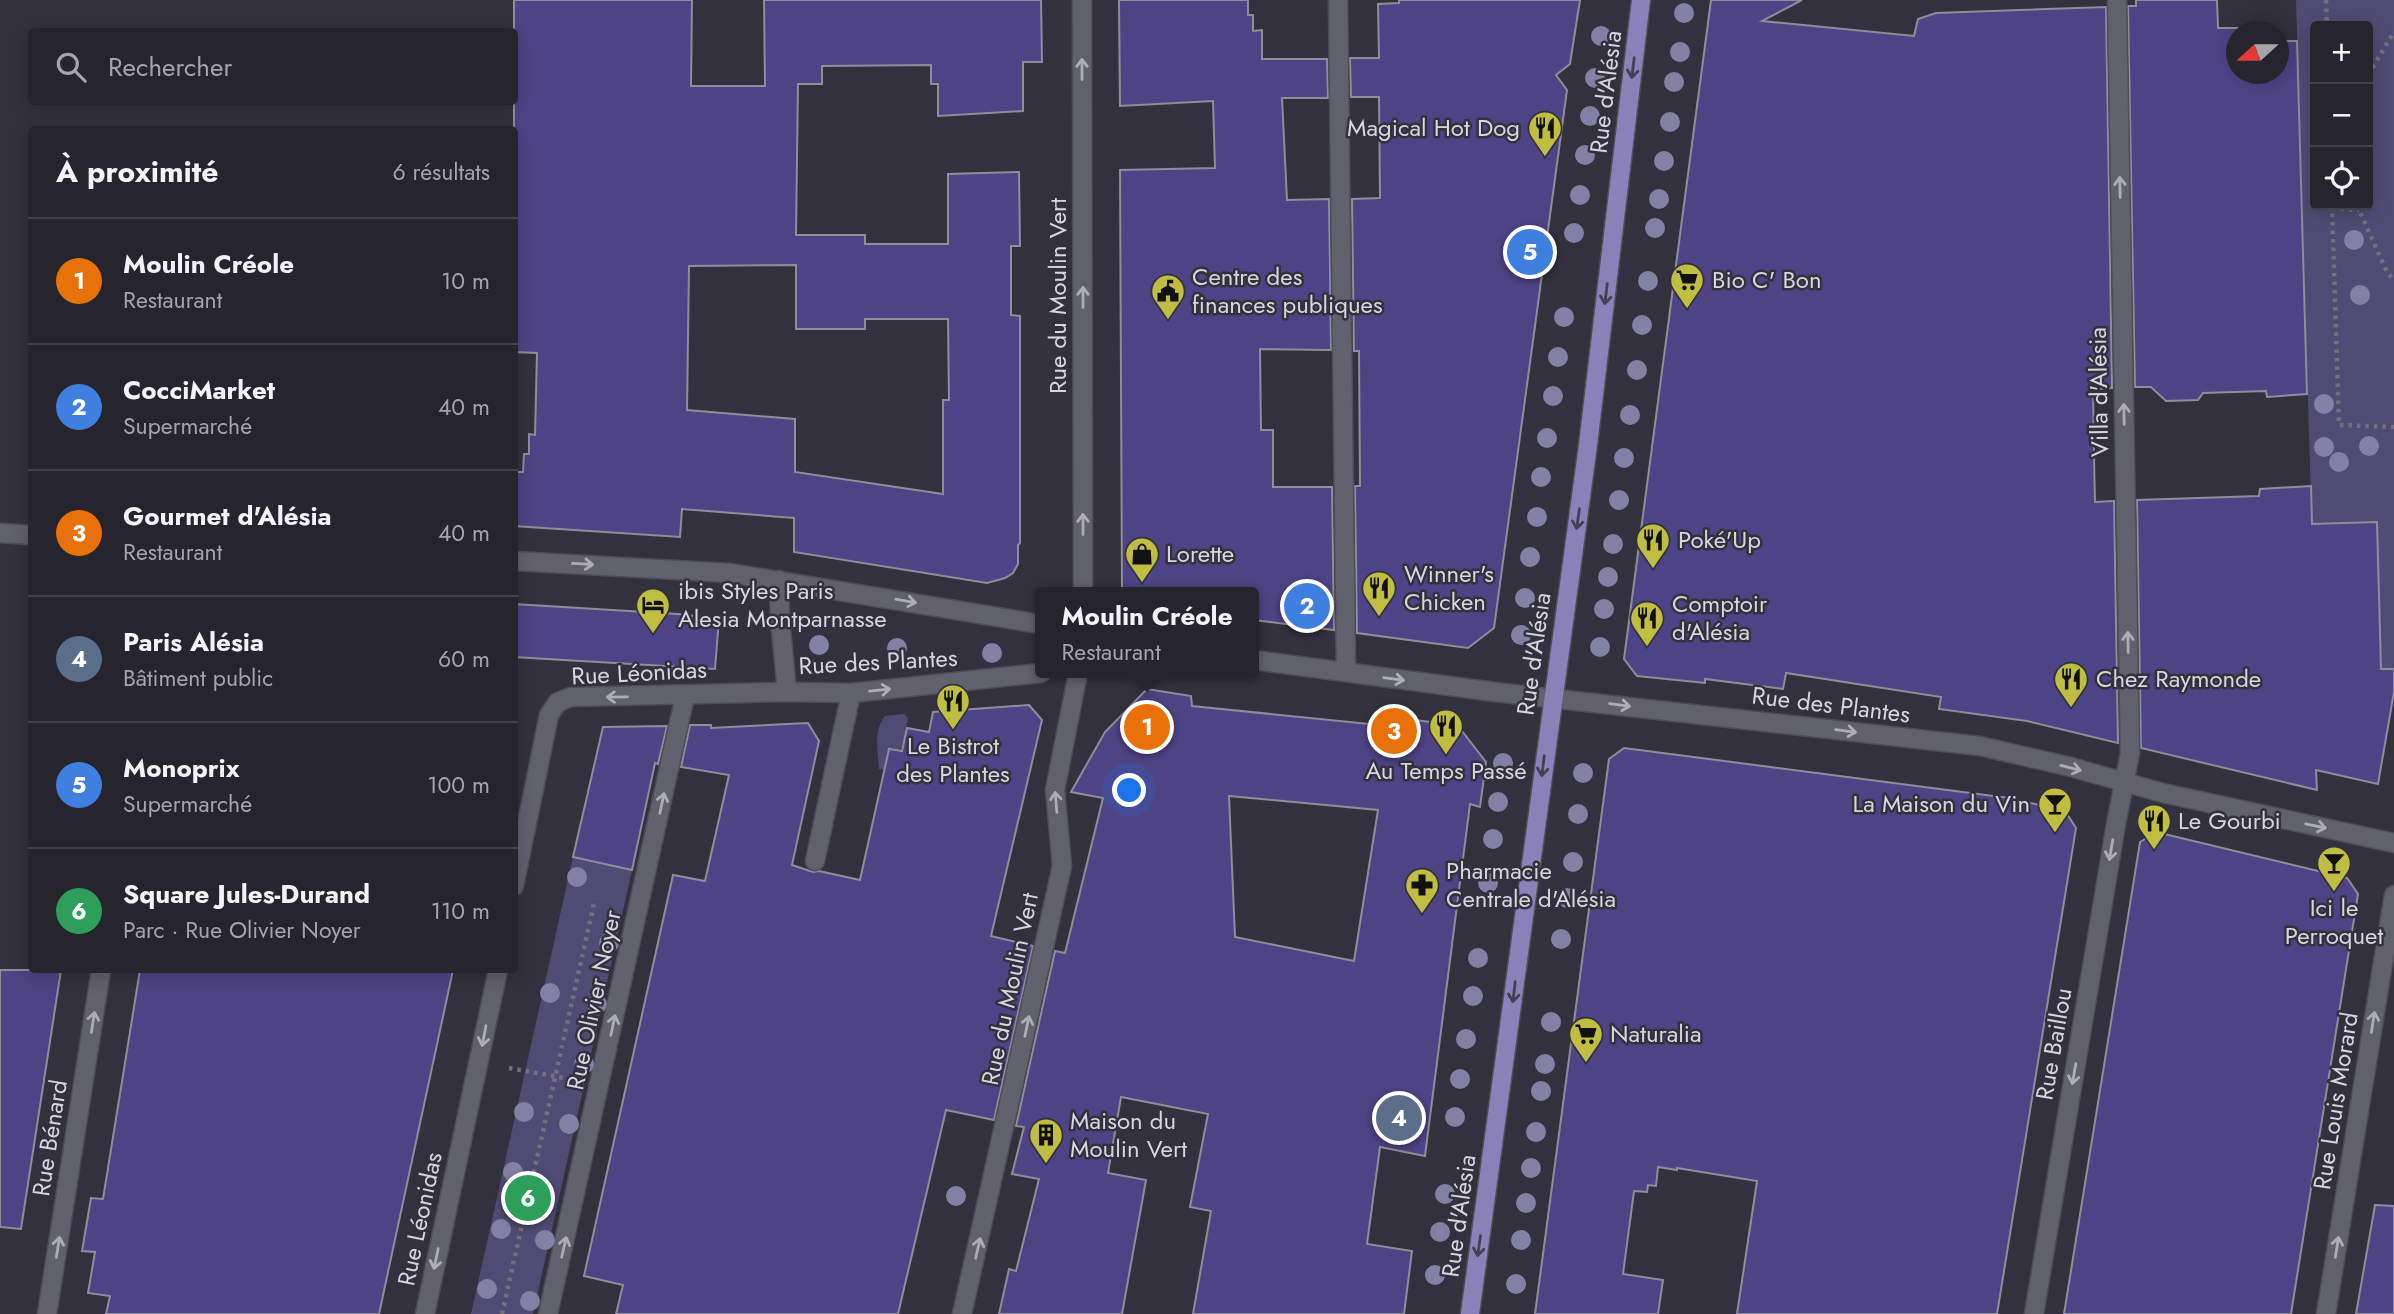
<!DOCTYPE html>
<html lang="fr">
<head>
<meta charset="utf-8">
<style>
	:root { --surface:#26252e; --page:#32313a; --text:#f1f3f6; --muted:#a4a5aa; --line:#42424a; --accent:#bca0f2 }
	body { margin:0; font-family:Jost,sans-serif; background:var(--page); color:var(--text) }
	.controls { position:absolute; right:21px; top:21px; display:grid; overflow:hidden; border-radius:7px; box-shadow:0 4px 18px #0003 }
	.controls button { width:63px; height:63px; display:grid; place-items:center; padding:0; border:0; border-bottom:2px solid var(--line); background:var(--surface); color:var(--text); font:35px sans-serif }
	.compass { position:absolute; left:2226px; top:21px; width:63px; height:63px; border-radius:50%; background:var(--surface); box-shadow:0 4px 18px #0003; rotate:249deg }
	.you { position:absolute; left:1130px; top:791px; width:24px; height:24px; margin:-18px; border:5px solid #fff; border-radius:50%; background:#1a73e8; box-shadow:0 0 0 10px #1a73e833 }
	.badge { display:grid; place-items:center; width:46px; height:46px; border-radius:50%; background:var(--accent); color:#fff; font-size:23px; font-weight:700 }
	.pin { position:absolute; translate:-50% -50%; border:4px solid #fff; box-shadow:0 2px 7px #0006 }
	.popup { position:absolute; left:1035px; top:587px; width:224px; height:91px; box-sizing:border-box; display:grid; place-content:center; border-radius:7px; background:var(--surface); filter:drop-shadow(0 2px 5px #0005); font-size:23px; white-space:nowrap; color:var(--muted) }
	.popup b { font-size:26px; color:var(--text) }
	.popup::after { content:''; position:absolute; left:50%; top:100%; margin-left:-14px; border:14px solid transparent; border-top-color:var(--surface) }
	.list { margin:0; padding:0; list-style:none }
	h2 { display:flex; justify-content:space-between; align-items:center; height:91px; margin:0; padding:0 28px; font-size:30px }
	h2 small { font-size:23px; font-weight:400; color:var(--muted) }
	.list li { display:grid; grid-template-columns:46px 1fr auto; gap:21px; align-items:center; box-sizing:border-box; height:126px; padding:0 28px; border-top:2px solid var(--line) }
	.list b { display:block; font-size:26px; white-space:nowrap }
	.list p { margin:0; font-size:23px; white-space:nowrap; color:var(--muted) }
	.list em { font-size:23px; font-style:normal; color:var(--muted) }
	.icon { flex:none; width:38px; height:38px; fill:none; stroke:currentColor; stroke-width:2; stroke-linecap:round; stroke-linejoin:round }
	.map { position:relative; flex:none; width:2394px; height:1314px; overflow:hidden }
	.search { position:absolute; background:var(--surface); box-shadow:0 4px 18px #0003; left:28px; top:28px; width:490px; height:77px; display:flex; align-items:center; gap:18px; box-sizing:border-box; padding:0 24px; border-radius:7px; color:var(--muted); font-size:26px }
	.panel { position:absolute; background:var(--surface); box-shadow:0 4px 18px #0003; left:28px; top:126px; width:490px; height:847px; border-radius:7px }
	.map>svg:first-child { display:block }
</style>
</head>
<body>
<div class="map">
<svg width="2394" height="1314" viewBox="0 0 2394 1314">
	<rect width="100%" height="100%" fill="#32313d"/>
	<g fill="#504b74" fill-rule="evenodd">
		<path d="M2296,0H2394V669L2316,668ZM2315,26H2368V205H2315Z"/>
		<path d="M904,714L908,718L903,746L898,751L889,749L884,770L879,769C878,752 873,730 885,716Z"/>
		<path d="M573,857L632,870L533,1314H471Z"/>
	</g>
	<g fill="#4e4384" stroke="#8e8d9b" stroke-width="2" fill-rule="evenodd">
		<path d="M514,0H692L691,86H765L764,0H1041L1042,62H1023V111L938,116V84H931V65L822,66V84H798L796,235H865V244H948V174L1019,172L1020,246H1011V315L1020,316V543L1018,545V564L1013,573L1005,578L987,583L794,552V518L682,509L680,537L514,526V472H523L524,454H529V434L535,435L537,353L514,352ZM796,265V329H865V319H948L949,400H943V494L795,472V419L687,410L689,266Z"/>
		<path d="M1119,0H1248V15H1253V31L1262,30V59H1327L1328,98H1282L1287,200L1329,199L1331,350L1260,349L1261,430H1273V487H1332L1334,630L1254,620V592H1122L1120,170L1215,168L1213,101L1120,106Z"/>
		<path d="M1399,0H1580L1570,64L1556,75L1567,90L1494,628L1468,648L1357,633L1355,486H1360L1359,351H1354L1352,199L1380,198L1379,97H1351L1350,58H1379L1378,4L1399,3Z"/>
		<path d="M1711,0H1802L1762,21L1914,36L1918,19L1936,13L2106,7L2112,388L2093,389L2094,458L2095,502L2114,501L2118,743L2027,721L1939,709L1941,697L1786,673L1783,689L1705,679V683L1637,676L1624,659Z"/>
		<path d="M2136,0H2217L2218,28H2266L2270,32H2236V74H2278V41H2297L2307,394L2267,397L2266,391L2203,393L2198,400L2166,401L2151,387H2135L2128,6H2136Z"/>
		<path d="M2311,486L2312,524L2377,522L2381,669H2394V692L2378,784L2316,770L2317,790L2141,748L2137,500L2259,496L2260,489Z"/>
		<path d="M514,604L678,614L719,619L715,669L514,657Z"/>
		<path d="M1147,689L1191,696L1192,706L1379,725L1380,715L1458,726L1486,762L1480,807L1470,804L1425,1156L1380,1147L1367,1244L1412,1251L1404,1314H1193L1211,1211L1190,1207L1208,1114L1121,1097L1108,1173L1146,1180L1122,1314H999L1009,1269L1016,1271L1039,1179L1012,1174L1024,1127L1016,1126L1055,951L1065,953L1103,798L1071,792L1105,732ZM1229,796L1378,810L1354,961L1235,937Z"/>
		<path d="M1029,705L1042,720L991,936L1033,946L994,1120L946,1110L898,1314H616L623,1285L584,1276L673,875L705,881L729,775L681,767L690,725H711V728L808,723L819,741L792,865L813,872L819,871L860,880L889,749L902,751L907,728L929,732L933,712Z"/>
		<path d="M667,726L658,764L655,763L632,870L573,857L603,727Z"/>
		<path d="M1624,748L2009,798L2065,811L2076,828L1997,1314H1737L1757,1181L1677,1168V1170L1658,1167L1656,1186L1648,1185L1647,1192L1634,1191L1623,1274L1663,1280L1658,1314H1535L1609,759Z"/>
		<path d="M2156,832L2347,878L2358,894L2291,1314H2064L2140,842Z"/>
		<path d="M0,970H61L21,1229L0,1227Z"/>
		<path d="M140,970H453L379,1314H106L110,1296L88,1293L95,1252L82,1251L91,1198L103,1199Z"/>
		<path d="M2375,1205L2394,1206V1314H2356Z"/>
	</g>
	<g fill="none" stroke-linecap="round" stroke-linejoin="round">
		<g stroke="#4f4e57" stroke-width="21">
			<g id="minor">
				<path d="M1082,0L1083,592"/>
				<path d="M1338,0L1346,672"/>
				<path d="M0,533L32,535"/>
				<path d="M514,561L730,573L1040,624"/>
				<path d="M779,580L780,619L787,692"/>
				<path d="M1254,660L1495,692L1980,746L2071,767L2163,793L2394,843"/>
				<path d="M815,861L851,693"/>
				<path d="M514,886L549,715L558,702L571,697L787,692L851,693L1041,673"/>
				<path d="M47,1314L101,970"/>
				<path d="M425,1314L498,970"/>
				<path d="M548,1314L685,696"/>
				<path d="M962,1314L1062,866L1055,790L1078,673"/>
				<path d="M2034,1314L2116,824L2130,753L2117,0"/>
				<path d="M2326,1314L2394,895"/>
			</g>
		</g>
		<g stroke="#4f4e57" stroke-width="21">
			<path id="major" d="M1470,1314L1588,445L1641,0"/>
		</g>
		<g stroke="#73727c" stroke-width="4.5" stroke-dasharray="3.5 5" stroke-linecap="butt">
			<path d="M2326,0L2327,26"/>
			<path d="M2368,75L2394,32"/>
			<path d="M2332,205L2339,425L2394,427"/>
			<path d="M2359,205V210L2387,272L2394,280"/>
			<path d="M2332,208L2359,210"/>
			<path d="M509,1068L570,1079"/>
			<path d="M502,1314L595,899"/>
		</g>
		<use href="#minor" stroke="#61606d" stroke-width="18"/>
		<use href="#major" stroke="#8981b8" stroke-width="18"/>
	</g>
	<g fill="#8380a5">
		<circle cx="1684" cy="13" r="10"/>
		<circle cx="1601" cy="36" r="10"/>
		<circle cx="1680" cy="52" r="10"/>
		<circle cx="1595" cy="78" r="10"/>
		<circle cx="1674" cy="82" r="10"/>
		<circle cx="1590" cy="116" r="10"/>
		<circle cx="1670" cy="122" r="10"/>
		<circle cx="1585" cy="155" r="10"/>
		<circle cx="1664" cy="161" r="10"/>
		<circle cx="1580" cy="195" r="10"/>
		<circle cx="1659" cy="199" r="10"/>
		<circle cx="1655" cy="228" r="10"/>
		<circle cx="1574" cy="233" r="10"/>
		<circle cx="2354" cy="240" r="10"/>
		<circle cx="1648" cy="281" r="10"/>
		<circle cx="2360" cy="295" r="10"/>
		<circle cx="1564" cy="317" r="10"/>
		<circle cx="1642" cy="325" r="10"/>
		<circle cx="1558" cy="357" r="10"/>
		<circle cx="1637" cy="370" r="10"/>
		<circle cx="1553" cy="396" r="10"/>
		<circle cx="2324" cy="404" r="10"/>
		<circle cx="1630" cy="415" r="10"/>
		<circle cx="1547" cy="438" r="10"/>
		<circle cx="2369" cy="446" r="10"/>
		<circle cx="2324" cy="447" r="10"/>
		<circle cx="1624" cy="458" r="10"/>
		<circle cx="2339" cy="462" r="10"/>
		<circle cx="1541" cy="477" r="10"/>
		<circle cx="1619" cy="500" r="10"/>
		<circle cx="1537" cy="517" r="10"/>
		<circle cx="1613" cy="544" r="10"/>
		<circle cx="1530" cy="557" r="10"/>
		<circle cx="1608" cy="577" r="10"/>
		<circle cx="1525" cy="598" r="10"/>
		<circle cx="1604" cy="609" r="10"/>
		<circle cx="1521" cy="635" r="10"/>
		<circle cx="819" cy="645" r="10"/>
		<circle cx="1600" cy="647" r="10"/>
		<circle cx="897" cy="648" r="10"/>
		<circle cx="992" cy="653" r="10"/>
		<circle cx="1503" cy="763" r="10"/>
		<circle cx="1583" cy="773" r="10"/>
		<circle cx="1498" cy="802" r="10"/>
		<circle cx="1578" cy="814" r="10"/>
		<circle cx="1493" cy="839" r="10"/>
		<circle cx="1573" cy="862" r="10"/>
		<circle cx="577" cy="877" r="10"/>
		<circle cx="1488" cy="883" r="10"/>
		<circle cx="1567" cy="898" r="10"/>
		<circle cx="1561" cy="939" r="10"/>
		<circle cx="609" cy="943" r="10"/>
		<circle cx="1478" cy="958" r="10"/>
		<circle cx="550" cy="993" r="10"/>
		<circle cx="1473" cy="996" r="10"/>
		<circle cx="597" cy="1004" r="10"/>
		<circle cx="1551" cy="1022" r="10"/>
		<circle cx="1466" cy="1039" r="10"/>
		<circle cx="584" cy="1064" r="10"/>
		<circle cx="1545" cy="1064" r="10"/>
		<circle cx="1460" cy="1079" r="10"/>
		<circle cx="1541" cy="1091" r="10"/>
		<circle cx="524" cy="1112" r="10"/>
		<circle cx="1455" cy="1117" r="10"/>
		<circle cx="569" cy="1124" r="10"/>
		<circle cx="1536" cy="1132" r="10"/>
		<circle cx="1531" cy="1168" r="10"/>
		<circle cx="513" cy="1172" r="10"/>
		<circle cx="1445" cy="1194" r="10"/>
		<circle cx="956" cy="1196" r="10"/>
		<circle cx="1526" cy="1203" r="10"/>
		<circle cx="501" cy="1229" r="10"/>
		<circle cx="1440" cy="1232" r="10"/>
		<circle cx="545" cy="1240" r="10"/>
		<circle cx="1521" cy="1240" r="10"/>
		<circle cx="1435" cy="1275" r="10"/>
		<circle cx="1516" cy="1284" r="10"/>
		<circle cx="487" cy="1289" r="10"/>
		<circle cx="530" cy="1301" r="10"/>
	</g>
	<defs><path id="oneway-shaft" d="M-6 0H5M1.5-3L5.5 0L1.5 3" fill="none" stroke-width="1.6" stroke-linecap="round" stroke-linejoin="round" transform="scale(1.75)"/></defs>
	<g stroke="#434156">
		<use href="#oneway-shaft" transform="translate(1633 68) rotate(97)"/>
		<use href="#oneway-shaft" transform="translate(1606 294) rotate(97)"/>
		<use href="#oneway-shaft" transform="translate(1578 519) rotate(98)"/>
		<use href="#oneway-shaft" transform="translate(1543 766) rotate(97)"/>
		<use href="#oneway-shaft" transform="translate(1514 992) rotate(97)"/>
		<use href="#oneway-shaft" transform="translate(1479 1246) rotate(98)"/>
	</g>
	<g stroke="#adadb6">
		<use href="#oneway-shaft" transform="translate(1082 69) rotate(-90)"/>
		<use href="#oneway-shaft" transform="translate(2120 187) rotate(-91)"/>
		<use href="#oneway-shaft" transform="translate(1083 297) rotate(-90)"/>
		<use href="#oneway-shaft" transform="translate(2124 414) rotate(-91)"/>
		<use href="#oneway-shaft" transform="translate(1083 524) rotate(-90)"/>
		<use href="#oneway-shaft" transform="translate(583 564) rotate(3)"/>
		<use href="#oneway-shaft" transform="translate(906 601) rotate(10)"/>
		<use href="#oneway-shaft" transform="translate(2128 642) rotate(-91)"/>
		<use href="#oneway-shaft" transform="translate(1394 679) rotate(8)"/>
		<use href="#oneway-shaft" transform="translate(880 690) rotate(-6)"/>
		<use href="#oneway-shaft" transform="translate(617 697) rotate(179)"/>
		<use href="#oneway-shaft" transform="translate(1620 705) rotate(7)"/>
		<use href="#oneway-shaft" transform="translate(1846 731) rotate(7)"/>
		<use href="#oneway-shaft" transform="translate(2071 768) rotate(14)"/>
		<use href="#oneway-shaft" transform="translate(1056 802) rotate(-95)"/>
		<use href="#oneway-shaft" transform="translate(662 803) rotate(-78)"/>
		<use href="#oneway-shaft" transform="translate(2316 826) rotate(12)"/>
		<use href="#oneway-shaft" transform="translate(2111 850) rotate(100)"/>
		<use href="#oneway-shaft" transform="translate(93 1022) rotate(-81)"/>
		<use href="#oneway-shaft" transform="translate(2373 1022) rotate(-81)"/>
		<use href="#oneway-shaft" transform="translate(613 1025) rotate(-78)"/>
		<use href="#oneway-shaft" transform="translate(1027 1026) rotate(-78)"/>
		<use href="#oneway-shaft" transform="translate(484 1036) rotate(101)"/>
		<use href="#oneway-shaft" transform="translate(2074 1074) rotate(100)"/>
		<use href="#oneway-shaft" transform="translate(58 1247) rotate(-81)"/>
		<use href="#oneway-shaft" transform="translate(564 1247) rotate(-77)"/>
		<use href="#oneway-shaft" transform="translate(2337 1247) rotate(-81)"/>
		<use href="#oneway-shaft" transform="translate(978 1248) rotate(-77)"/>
		<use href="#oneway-shaft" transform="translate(436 1259) rotate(102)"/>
	</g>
	<defs>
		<g id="restaurant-pin" transform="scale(1.75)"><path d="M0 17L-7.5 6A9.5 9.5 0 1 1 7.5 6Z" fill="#bfbe42" stroke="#32313d"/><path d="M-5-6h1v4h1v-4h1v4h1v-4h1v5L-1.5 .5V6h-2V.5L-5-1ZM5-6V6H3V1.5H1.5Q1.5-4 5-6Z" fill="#111"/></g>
		<g id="supermarket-pin" transform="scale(1.75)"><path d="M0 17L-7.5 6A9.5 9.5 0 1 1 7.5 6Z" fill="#bfbe42" stroke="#32313d"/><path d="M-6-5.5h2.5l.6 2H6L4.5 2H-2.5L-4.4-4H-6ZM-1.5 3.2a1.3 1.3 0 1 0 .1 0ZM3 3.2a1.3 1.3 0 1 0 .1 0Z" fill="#111"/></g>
		<g id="civic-pin" transform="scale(1.75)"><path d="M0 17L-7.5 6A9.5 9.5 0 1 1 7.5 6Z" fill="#bfbe42" stroke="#32313d"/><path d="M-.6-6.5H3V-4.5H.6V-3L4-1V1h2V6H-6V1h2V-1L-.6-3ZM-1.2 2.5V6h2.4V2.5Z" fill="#111"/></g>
		<g id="shop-pin" transform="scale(1.75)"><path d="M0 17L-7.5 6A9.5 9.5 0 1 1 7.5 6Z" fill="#bfbe42" stroke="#32313d"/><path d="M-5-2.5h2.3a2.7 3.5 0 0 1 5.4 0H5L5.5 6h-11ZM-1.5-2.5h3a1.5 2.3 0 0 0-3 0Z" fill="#111"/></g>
		<g id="hotel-pin" transform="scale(1.75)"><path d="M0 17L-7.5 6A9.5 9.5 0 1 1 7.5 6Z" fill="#bfbe42" stroke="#32313d"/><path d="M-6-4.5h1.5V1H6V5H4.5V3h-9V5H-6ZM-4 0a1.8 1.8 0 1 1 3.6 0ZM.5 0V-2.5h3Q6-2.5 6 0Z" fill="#111"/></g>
		<g id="bar-pin" transform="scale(1.75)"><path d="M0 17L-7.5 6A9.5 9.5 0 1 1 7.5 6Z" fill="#bfbe42" stroke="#32313d"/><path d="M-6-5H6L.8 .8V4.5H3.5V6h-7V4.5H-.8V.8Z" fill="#111"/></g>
		<g id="pharmacy-pin" transform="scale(1.75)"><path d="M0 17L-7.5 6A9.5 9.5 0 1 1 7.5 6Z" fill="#bfbe42" stroke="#32313d"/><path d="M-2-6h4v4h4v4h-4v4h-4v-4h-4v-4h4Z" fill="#111"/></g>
		<g id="building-pin" transform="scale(1.75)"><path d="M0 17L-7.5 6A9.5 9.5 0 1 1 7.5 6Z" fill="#bfbe42" stroke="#32313d"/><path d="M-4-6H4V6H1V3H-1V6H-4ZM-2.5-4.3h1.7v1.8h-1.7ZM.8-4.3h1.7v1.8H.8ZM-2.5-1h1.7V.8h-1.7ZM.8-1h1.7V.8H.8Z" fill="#111"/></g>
	</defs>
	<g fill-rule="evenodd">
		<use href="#restaurant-pin" x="1545" y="128"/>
		<use href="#supermarket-pin" x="1687" y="280"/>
		<use href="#civic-pin" x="1168" y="291"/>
		<use href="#restaurant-pin" x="1653" y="540"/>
		<use href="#shop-pin" x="1142" y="554"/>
		<use href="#restaurant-pin" x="1379" y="588"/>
		<use href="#hotel-pin" x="653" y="605"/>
		<use href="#restaurant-pin" x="1647" y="618"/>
		<use href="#restaurant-pin" x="2071" y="679"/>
		<use href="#restaurant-pin" x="953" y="701"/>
		<use href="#restaurant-pin" x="1446" y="726"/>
		<use href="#bar-pin" x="2055" y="804"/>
		<use href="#restaurant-pin" x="2154" y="821"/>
		<use href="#bar-pin" x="2334" y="863"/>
		<use href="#pharmacy-pin" x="1422" y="885"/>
		<use href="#supermarket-pin" x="1586" y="1034"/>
		<use href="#building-pin" x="1046" y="1135"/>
	</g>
	<g text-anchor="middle" stroke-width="5" stroke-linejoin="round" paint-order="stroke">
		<g font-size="24" fill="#d6d6dd" stroke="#32313d">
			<text transform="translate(1606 92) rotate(-83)" y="8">Rue d'Alésia</text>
			<text transform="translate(1058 296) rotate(-90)" y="8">Rue du Moulin Vert</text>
			<text transform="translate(2099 392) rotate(-91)" y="8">Villa d'Alésia</text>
			<text transform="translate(1534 654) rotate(-82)" y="8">Rue d'Alésia</text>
			<text transform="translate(878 662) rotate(-3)" y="8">Rue des Plantes</text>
			<text transform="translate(639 673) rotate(-3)" y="8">Rue Léonidas</text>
			<text transform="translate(1831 705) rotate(7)" y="8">Rue des Plantes</text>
			<text transform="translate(1010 989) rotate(-78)" y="8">Rue du Moulin Vert</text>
			<text transform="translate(594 1000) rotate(-78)" y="8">Rue Olivier Noyer</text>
			<text transform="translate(2054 1044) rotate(-80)" y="8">Rue Baillou</text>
			<text transform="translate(2336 1101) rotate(-81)" y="8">Rue Louis Morard</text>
			<text transform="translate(50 1138) rotate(-81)" y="8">Rue Bénard</text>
			<text transform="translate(1459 1216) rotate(-82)" y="8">Rue d'Alésia</text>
			<text transform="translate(420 1219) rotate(-78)" y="8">Rue Léonidas</text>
		</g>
		<g font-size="24" fill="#d6d6dd" stroke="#32313d" text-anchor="start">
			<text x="1520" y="136" text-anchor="end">Magical Hot Dog</text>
			<text x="1192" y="285">Centre des<tspan x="1192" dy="28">finances publiques</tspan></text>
			<text x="1712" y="288">Bio C' Bon</text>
			<text x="1678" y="548">Poké'Up</text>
			<text x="1166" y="562">Lorette</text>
			<text x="1404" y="582">Winner's<tspan x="1404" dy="28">Chicken</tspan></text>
			<text x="678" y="599">ibis Styles Paris<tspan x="678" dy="28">Alesia Montparnasse</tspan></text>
			<text x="1672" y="612">Comptoir<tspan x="1672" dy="28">d'Alésia</tspan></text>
			<text x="2096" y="687">Chez Raymonde</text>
			<text x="953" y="754" text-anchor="middle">Le Bistrot<tspan x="953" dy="28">des Plantes</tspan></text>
			<text x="1446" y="779" text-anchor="middle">Au Temps Passé</text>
			<text x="2030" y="812" text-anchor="end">La Maison du Vin</text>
			<text x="2178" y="829">Le Gourbi</text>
			<text x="1446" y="879">Pharmacie<tspan x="1446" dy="28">Centrale d'Alésia</tspan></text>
			<text x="2334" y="916" text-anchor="middle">Ici le<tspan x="2334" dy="28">Perroquet</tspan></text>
			<text x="1610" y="1042">Naturalia</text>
			<text x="1070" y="1129">Maison du<tspan x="1070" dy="28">Moulin Vert</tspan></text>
		</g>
	</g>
</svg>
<div class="controls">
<button>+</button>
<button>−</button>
<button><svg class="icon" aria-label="locate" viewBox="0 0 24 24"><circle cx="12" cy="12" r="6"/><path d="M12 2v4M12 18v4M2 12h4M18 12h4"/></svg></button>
</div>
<svg class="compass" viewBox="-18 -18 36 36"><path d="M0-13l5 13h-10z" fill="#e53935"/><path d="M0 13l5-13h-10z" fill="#a4a5aa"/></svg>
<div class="you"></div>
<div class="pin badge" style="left:1147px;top:727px;background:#e8710a">1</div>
<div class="popup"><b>Moulin Créole</b>Restaurant</div>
<div class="pin badge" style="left:1307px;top:606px;background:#3f7fe0">2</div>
<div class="pin badge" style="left:1394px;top:731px;background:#e8710a">3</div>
<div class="pin badge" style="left:1399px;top:1118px;background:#5c6f8a">4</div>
<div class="pin badge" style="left:1530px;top:252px;background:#3f7fe0">5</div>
<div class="pin badge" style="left:528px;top:1198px;background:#2e9e5b">6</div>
<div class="search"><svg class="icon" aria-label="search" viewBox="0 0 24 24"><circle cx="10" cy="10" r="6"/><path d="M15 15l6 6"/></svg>Rechercher</div>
<section class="panel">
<h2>À proximité<small>6 résultats</small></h2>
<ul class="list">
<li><span class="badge" style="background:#e8710a">1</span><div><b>Moulin Créole</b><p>Restaurant</p></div><em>10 m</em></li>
<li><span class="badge" style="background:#3f7fe0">2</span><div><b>CocciMarket</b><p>Supermarché</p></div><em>40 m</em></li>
<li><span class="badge" style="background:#e8710a">3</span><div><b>Gourmet d'Alésia</b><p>Restaurant</p></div><em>40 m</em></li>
<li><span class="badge" style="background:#5c6f8a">4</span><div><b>Paris Alésia</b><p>Bâtiment public</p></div><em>60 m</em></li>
<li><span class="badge" style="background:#3f7fe0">5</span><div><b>Monoprix</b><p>Supermarché</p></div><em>100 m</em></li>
<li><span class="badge" style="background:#2e9e5b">6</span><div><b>Square Jules-Durand</b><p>Parc · Rue Olivier Noyer</p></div><em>110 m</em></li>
</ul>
</section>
</div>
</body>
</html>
